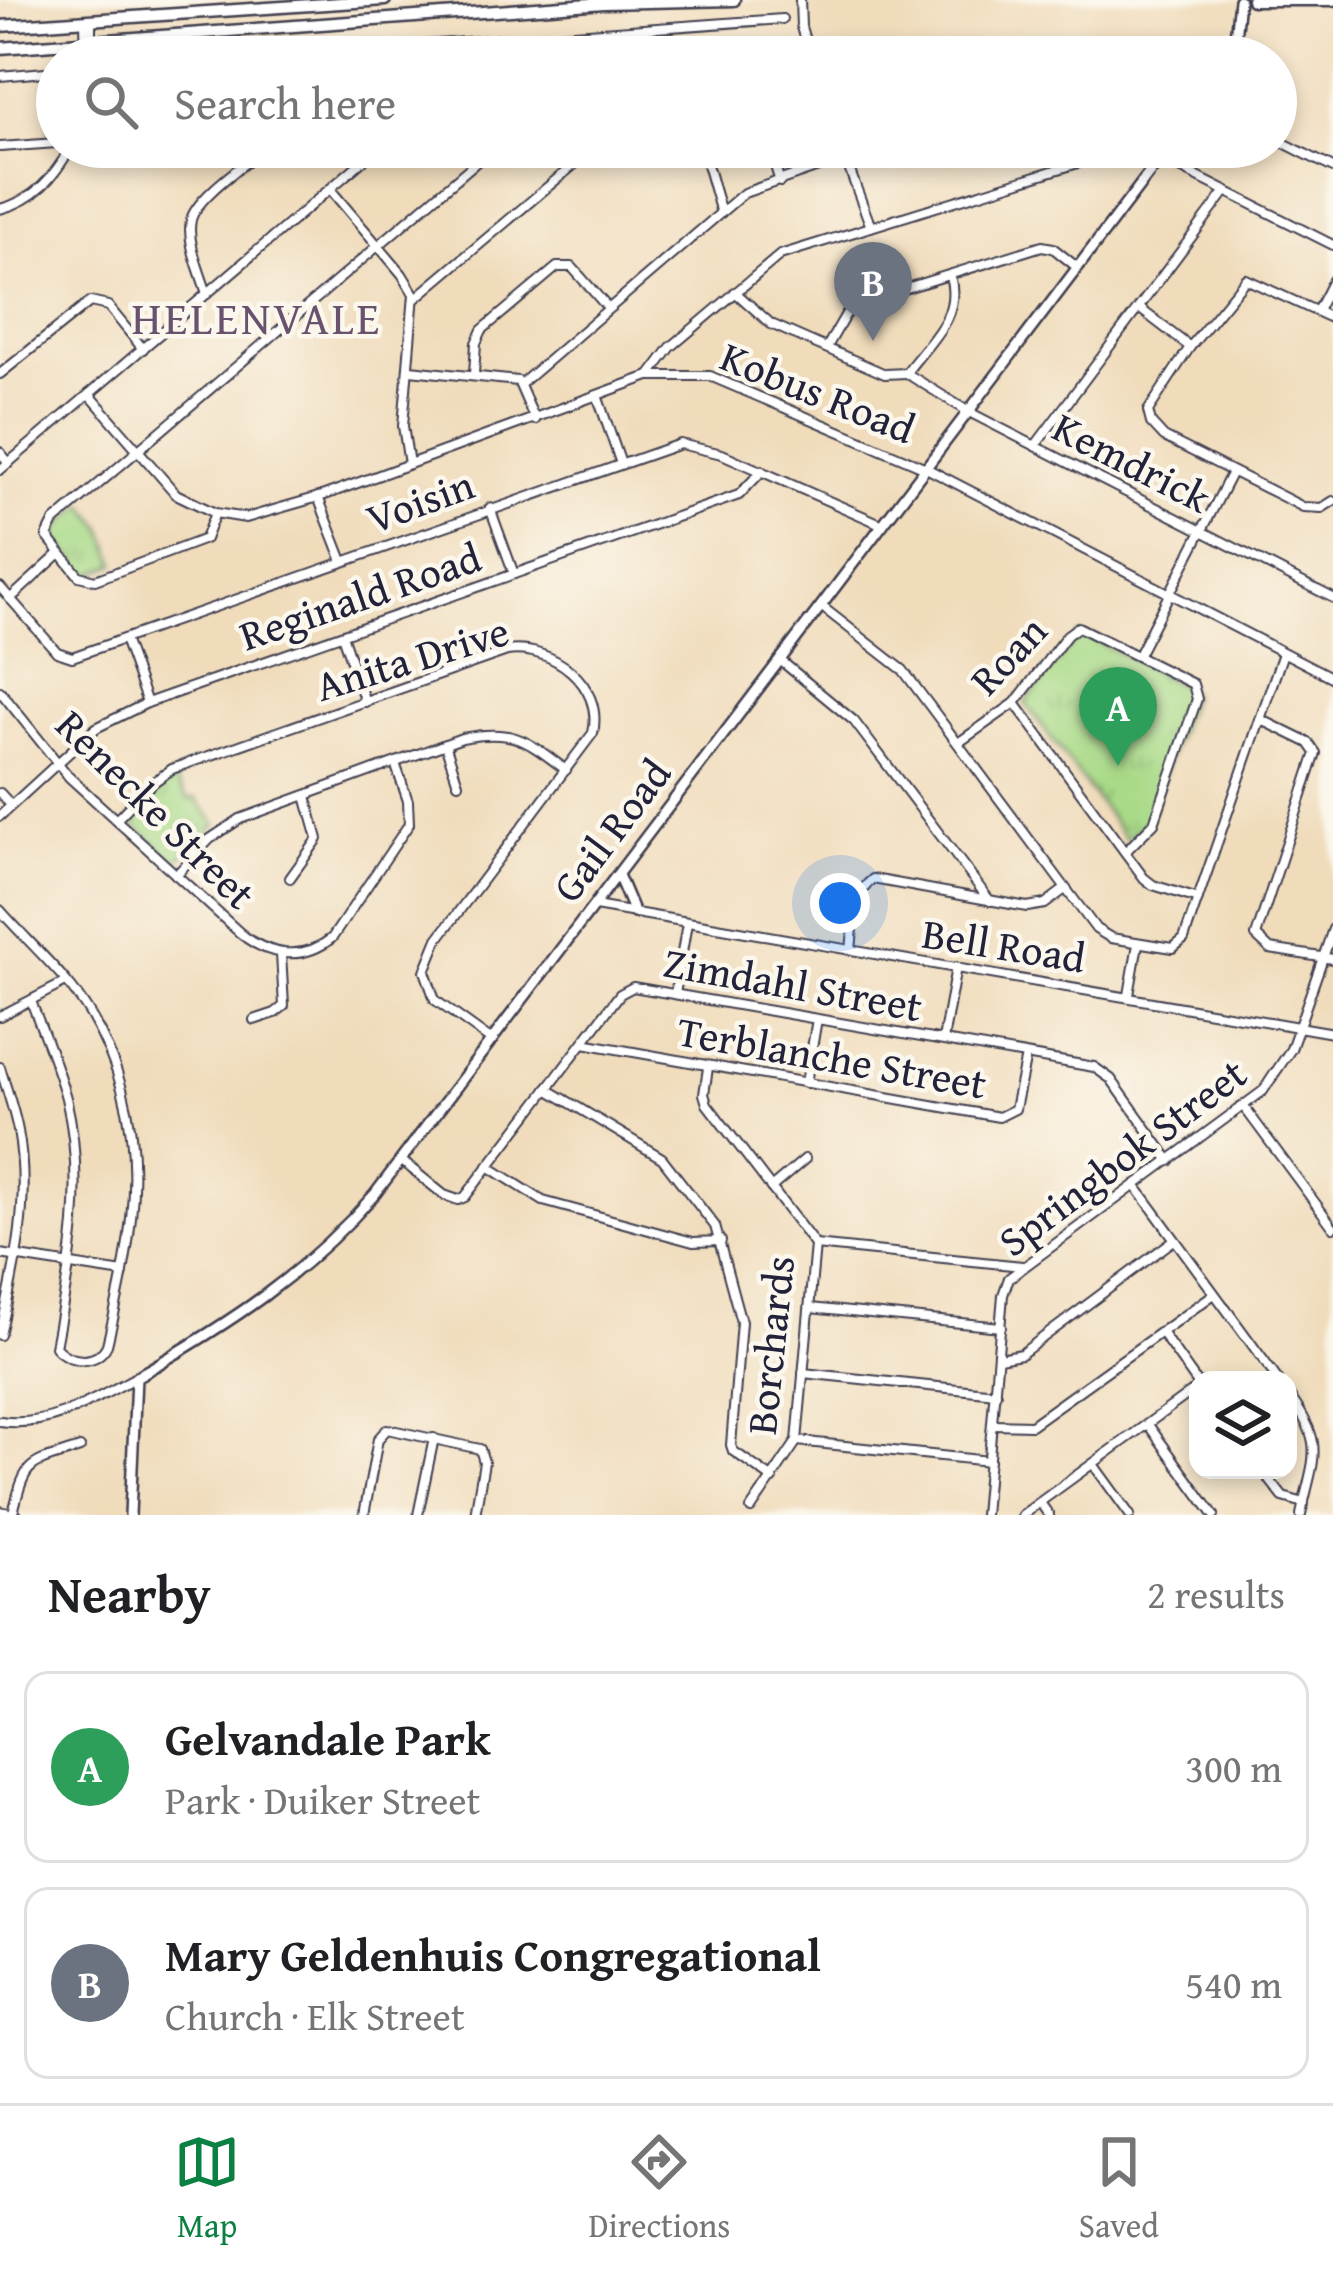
<!DOCTYPE html>
<html lang="en">
<head>
<meta charset="utf-8">
<style>
	:root { --surface:#fff; --page:#f2f2f2; --text:#202124; --muted:#757577; --line:#e0e0e0; --accent:#0b8043 }
	body { margin:0; font-family:"Gentium Book Plus",serif; background:var(--page); color:var(--text) }
	.controls { position:absolute; right:36px; bottom:36px; display:grid; overflow:hidden; border-radius:24px; box-shadow:0 6px 18px #0003 }
	.controls button { width:108px; height:108px; display:grid; place-items:center; padding:0; border:0; border-bottom:3px solid var(--line); background:var(--surface); color:var(--text); font:60px sans-serif }
	.you { position:absolute; left:840px; top:903px; width:42px; height:42px; margin:-30px; border:9px solid #fff; border-radius:50%; background:#1a73e8; box-shadow:0 0 0 18px #1a73e833 }
	.badge { display:grid; place-items:center; width:78px; height:78px; border-radius:50%; background:var(--accent); color:#fff; font-size:39px; font-weight:700 }
	.pin { position:absolute; translate:-50% -99px; filter:drop-shadow(0 3px 6px #0008) }
	.pin::after { content:''; position:absolute; top:63px; width:42px; height:36px; background:inherit; clip-path:polygon(0 0,100% 0,50% 100%) }
	.list { margin:0; padding:0; list-style:none }
	h2 { display:flex; justify-content:space-between; align-items:center; height:156px; margin:0; padding:0 48px; font-size:51px }
	h2 small { font-size:39px; font-weight:400; color:var(--muted) }
	.list li { display:grid; grid-template-columns:78px 1fr auto; gap:36px; align-items:center; box-sizing:border-box; height:192px; margin:0 24px 24px; padding:0 24px; border:3px solid var(--line); border-radius:24px }
	.list b { display:block; font-size:45px; white-space:nowrap }
	.list p { margin:0; font-size:39px; white-space:nowrap; color:var(--muted) }
	.list em { font-size:39px; font-style:normal; color:var(--muted) }
	.icon { flex:none; width:66px; height:66px; fill:none; stroke:currentColor; stroke-width:2; stroke-linecap:round; stroke-linejoin:round }
	.map { position:relative; flex:none; width:1333px; height:1515px; overflow:hidden }
	.search { position:absolute; background:var(--surface); box-shadow:0 6px 18px #0003; left:36px; right:36px; top:36px; height:132px; display:flex; align-items:center; gap:30px; box-sizing:border-box; padding:0 42px; border-radius:66px; color:var(--muted); font-size:45px }
	.sheet { height:588px; background:var(--surface) }
	nav { display:flex; justify-content:space-around; align-items:center; box-sizing:border-box; height:168px; border-top:3px solid var(--line); background:var(--surface); font-size:33px; color:var(--muted) }
	nav a { display:grid; justify-items:center; gap:6px }
	nav .on { color:var(--accent) }
	.map>svg:first-child { display:block }
</style>
</head>
<body>
<div class="map">
<svg width="1333" height="1515" viewBox="0 0 1333 1515">
	<defs>
		<pattern id="park-tufts" width="24" height="20" patternUnits="userSpaceOnUse" patternTransform="scale(3)"><rect width="24" height="20" fill="#a9da88"/><path d="M3 7l-1-3M5 7V3M7 7l1-3M15 17l-1-3M17 17v-4M19 17l1-3" fill="none" stroke="#91bb76"/></pattern>
	</defs>
	<rect width="100%" height="100%" fill="#fbf7ec"/>
	<filter id="ink" filterUnits="userSpaceOnUse"><feTurbulence type="fractalNoise" baseFrequency=".00833" numOctaves="2"/><feDisplacementMap in="SourceGraphic" scale="24" xChannelSelector="R" yChannelSelector="G"/><feConvolveMatrix kernelMatrix="1 2 1 2 8 2 1 2 1" color-interpolation-filters="sRGB"/></filter>
	<filter id="wash" filterUnits="userSpaceOnUse"><feTurbulence type="fractalNoise" baseFrequency=".004" numOctaves="4" result="noise"/><feDisplacementMap in="SourceGraphic" scale="48" xChannelSelector="R" yChannelSelector="G"/><feGaussianBlur stdDeviation="2.7" result="paint"/><feColorMatrix in="noise" values="0 0 0 0 0 0 0 0 0 0 0 0 0 0 0 0 0 1.4 0 .05"/><feComposite in="paint" operator="in"/></filter>
	<g filter="url(#wash)">
		<rect width="100%" height="100%" fill="#f0dcbb"/>
		<g fill="url(#park-tufts)" stroke="#667e62" stroke-width="3">
			<path d="M57,82V137H50L45,83Z"/>
			<path d="M84,505L103,528L116,564L92,574L81,569L56,538L58,528Z"/>
			<path d="M1080,633L1188,689L1191,695L1147,822L1126,839L1025,703Z"/>
			<path d="M174,778L189,800L196,798L216,824L180,858H171L133,823L132,815Z"/>
		</g>
	</g>
	<g filter="url(#ink)">
		<g fill="none" stroke-linecap="round" stroke-linejoin="round">
			<g stroke="#413e4e" stroke-width="12">
				<g id="minor">
					<path d="M800,0L801,27L810,57"/>
					<path d="M91,21V57"/>
					<path d="M85,22L86,57"/>
					<path d="M645,30L646,57"/>
					<path d="M578,35V57"/>
					<path d="M259,57L782,19"/>
					<path d="M476,57L479,41"/>
					<path d="M0,76L57,71"/>
					<path d="M1276,139L1333,168"/>
					<path d="M0,147L57,143"/>
					<path d="M702,147L721,213"/>
					<path d="M769,147L780,182"/>
					<path d="M841,147L871,227"/>
					<path d="M1160,158L1333,245"/>
					<path d="M330,189L402,274L414,294L403,426L409,464"/>
					<path d="M0,209C35,200 54,177 71,147"/>
					<path d="M735,292L771,324L885,374L906,373C929,341 962,317 950,276"/>
					<path d="M207,294C201,273 186,242 191,220C196,197 247,163 265,147"/>
					<path d="M416,298L595,147"/>
					<path d="M1139,308L1190,347"/>
					<path d="M1317,311L1333,280"/>
					<path d="M1333,319L1246,279L1190,347L1148,411L1151,423L1164,437L1303,507L1322,508L1333,501"/>
					<path d="M827,347L846,314L868,300L1042,246L1053,248L1078,268"/>
					<path d="M410,370L518,381L535,420"/>
					<path d="M906,373L969,412L1333,598"/>
					<path d="M0,374L90,302L108,306L143,349"/>
					<path d="M474,374L476,343L482,330L557,267H572L608,308"/>
					<path d="M650,375L671,347L780,255L1117,151H1127L1152,168"/>
					<path d="M522,383L744,193L847,157"/>
					<path d="M89,394L176,494L215,513L246,518L322,496L649,376H710L926,468L1333,678"/>
					<path d="M598,398L621,464"/>
					<path d="M1035,446L1226,191"/>
					<path d="M0,452L9,463"/>
					<path d="M0,470L379,147"/>
					<path d="M318,497L343,561"/>
					<path d="M490,508L514,574"/>
					<path d="M215,513L205,539L95,580L79,576L47,536L54,522L494,147"/>
					<path d="M0,587L57,652L72,657L680,444L722,454L883,525"/>
					<path d="M10,599L59,554"/>
					<path d="M821,606L903,670L1096,929L1111,938L1173,948L1184,939L1283,653"/>
					<path d="M342,635L365,702"/>
					<path d="M124,639L147,703"/>
					<path d="M1138,655L1232,472"/>
					<path d="M780,660L854,721L990,901"/>
					<path d="M0,691L69,777L240,933C268,956 302,962 332,938L409,824L408,801L395,763"/>
					<path d="M1015,703L1144,878L1153,885L1198,899"/>
					<path d="M1260,719L1309,743L1316,753L1256,936L1270,949L1333,959"/>
					<path d="M958,743L1015,703L1067,635L1078,627L1193,684L1197,699L1154,823L1125,852"/>
					<path d="M445,744L458,783"/>
					<path d="M0,793L11,805"/>
					<path d="M0,816L96,728L147,703L739,495L762,471"/>
					<path d="M116,820L151,784L172,769L507,651C552,645 604,684 593,733L438,939L425,971L435,1000L492,1041"/>
					<path d="M176,875L210,839L240,819L462,738C514,728 526,740 566,770"/>
					<path d="M290,878L318,839L306,796"/>
					<path d="M595,906L1333,1033"/>
					<path d="M0,910C28,942 69,978 90,1014C155,1124 135,1228 107,1345C97,1366 69,1363 55,1347C71,1264 86,1181 66,1098C57,1065 43,1033 31,1001"/>
					<path d="M851,950C854,926 852,894 873,879L1027,907L1045,904L1065,889"/>
					<path d="M675,994L687,923"/>
					<path d="M1129,995L1138,944"/>
					<path d="M0,1016L64,983"/>
					<path d="M254,1020L275,1013L284,1006L281,954"/>
					<path d="M943,1040L956,967"/>
					<path d="M583,1043L999,1117L1015,1109L1026,1056"/>
					<path d="M0,1067C6,1088 14,1109 18,1131C31,1200 15,1268 0,1335"/>
					<path d="M708,1068L704,1094L707,1104L815,1245L797,1441L751,1509"/>
					<path d="M806,1083L817,1019"/>
					<path d="M547,1089L662,1158L715,1226L741,1322L731,1445L733,1451L773,1479"/>
					<path d="M1244,1107L1333,1227"/>
					<path d="M402,1161L444,1195L458,1200L465,1197L620,994L633,987L1094,1067L1111,1079L1170,1161"/>
					<path d="M488,1166L543,1201L693,1242L721,1241"/>
					<path d="M1135,1185L1278,1380"/>
					<path d="M771,1188L805,1159"/>
					<path d="M815,1245L1022,1266"/>
					<path d="M0,1254L123,1273"/>
					<path d="M810,1308L1001,1327"/>
					<path d="M1161,1332L1198,1384"/>
					<path d="M999,1358L1021,1354L1174,1240"/>
					<path d="M803,1373L996,1393"/>
					<path d="M1288,1394C1327,1446 1313,1456 1301,1515"/>
					<path d="M0,1421C49,1429 95,1399 136,1377"/>
					<path d="M992,1424L1031,1425L1214,1294"/>
					<path d="M1149,1426L1214,1515"/>
					<path d="M797,1441L989,1461"/>
					<path d="M1093,1464L1130,1515"/>
					<path d="M1262,1470L1283,1497L1304,1503"/>
					<path d="M1041,1504L1049,1515"/>
					<path d="M0,1511L18,1515"/>
					<path d="M13,1513C26,1458 29,1465 80,1448"/>
					<path d="M364,1515L378,1439L387,1429L480,1449L484,1462L475,1515"/>
					<path d="M418,1515L434,1438"/>
					<path d="M984,1515L1003,1295L1009,1278L1263,1091L1291,1049L1333,929"/>
					<path d="M1022,1515L1198,1387"/>
				</g>
			</g>
			<g stroke="#413e4e" stroke-width="14">
				<g id="tertiary">
					<path d="M1233,57L1239,0"/>
					<path d="M618,875L634,913"/>
					<path d="M130,1515L136,1377C230,1323 303,1276 375,1194L1169,147"/>
				</g>
			</g>
			<g stroke="#413e4e" stroke-width="15">
				<g id="secondary">
					<path d="M1252,0H1333"/>
					<path d="M0,26L385,0"/>
					<path d="M0,48L604,3L734,0"/>
				</g>
			</g>
			<use href="#minor" stroke="#fff" stroke-width="8"/>
			<use href="#tertiary" stroke="#fff" stroke-width="9"/>
			<use href="#secondary" stroke="#fff" stroke-width="10"/>
		</g>
	</g>
	<g text-anchor="middle" stroke-width="9" stroke-linejoin="round" paint-order="stroke">
		<g font-size="42" fill="#22223b" stroke="#fbf7ec">
			<text transform="translate(818 392) rotate(22)" y="15">Kobus Road</text>
			<text transform="translate(1132 462) rotate(27)" y="15">Kemdrick</text>
			<text transform="translate(420 501) rotate(-20)" y="15">Voisin</text>
			<text transform="translate(360 596) rotate(-19)" y="15">Reginald Road</text>
			<text transform="translate(1008 655) rotate(-47)" y="15">Roan</text>
			<text transform="translate(412 658) rotate(-17)" y="15">Anita Drive</text>
			<text transform="translate(156 809) rotate(45)" y="15">Renecke Street</text>
			<text transform="translate(611 830) rotate(-53)" y="15">Gail Road</text>
			<text transform="translate(1004 945) rotate(9)" y="15">Bell Road</text>
			<text transform="translate(793 984) rotate(10)" y="15">Zimdahl Street</text>
			<text transform="translate(832 1057) rotate(10)" y="15">Terblanche Street</text>
			<text transform="translate(1122 1157) rotate(-37)" y="15">Springbok Street</text>
			<text transform="translate(770 1345) rotate(-84)" y="15">Borchards</text>
		</g>
		<g font-size="45" letter-spacing="3" fill="#68526e" stroke="#fbf7ec">
			<text x="257" y="334">HELENVALE</text>
		</g>
	</g>
</svg>
<div class="controls">
<button><svg class="icon" aria-label="layers" viewBox="0 0 24 24"><path d="M12 4l9 5-9 5-9-5zM3 14l9 5 9-5"/></svg></button>
</div>
<div class="you"></div>
<div class="pin badge" style="left:1118px;top:766px;background:#2e9e5b">A</div>
<div class="pin badge" style="left:873px;top:341px;background:#6b7280">B</div>
<div class="search"><svg class="icon" aria-label="search" viewBox="0 0 24 24"><circle cx="10" cy="10" r="6"/><path d="M15 15l6 6"/></svg>Search here</div>
</div>
<section class="sheet">
<h2>Nearby<small>2 results</small></h2>
<ul class="list">
<li><span class="badge" style="background:#2e9e5b">A</span><div><b>Gelvandale Park</b><p>Park · Duiker Street</p></div><em>300 m</em></li>
<li><span class="badge" style="background:#6b7280">B</span><div><b>Mary Geldenhuis Congregational</b><p>Church · Elk Street</p></div><em>540 m</em></li>
</ul>
</section>
<nav>
<a class="on"><svg class="icon" aria-label="map" viewBox="0 0 24 24"><path d="M3 6l6-2 6 2 6-2v14l-6 2-6-2-6 2zM9 4v14M15 6v14"/></svg>Map</a>
<a><svg class="icon" aria-label="directions" viewBox="0 0 24 24"><path d="M12 3l9 9-9 9-9-9zM9 14v-3h6M13 9l2 2-2 2"/></svg>Directions</a>
<a><svg class="icon" aria-label="saved" viewBox="0 0 24 24"><path d="M7 4h10v16l-5-4-5 4z"/></svg>Saved</a>
</nav>
</body>
</html>
